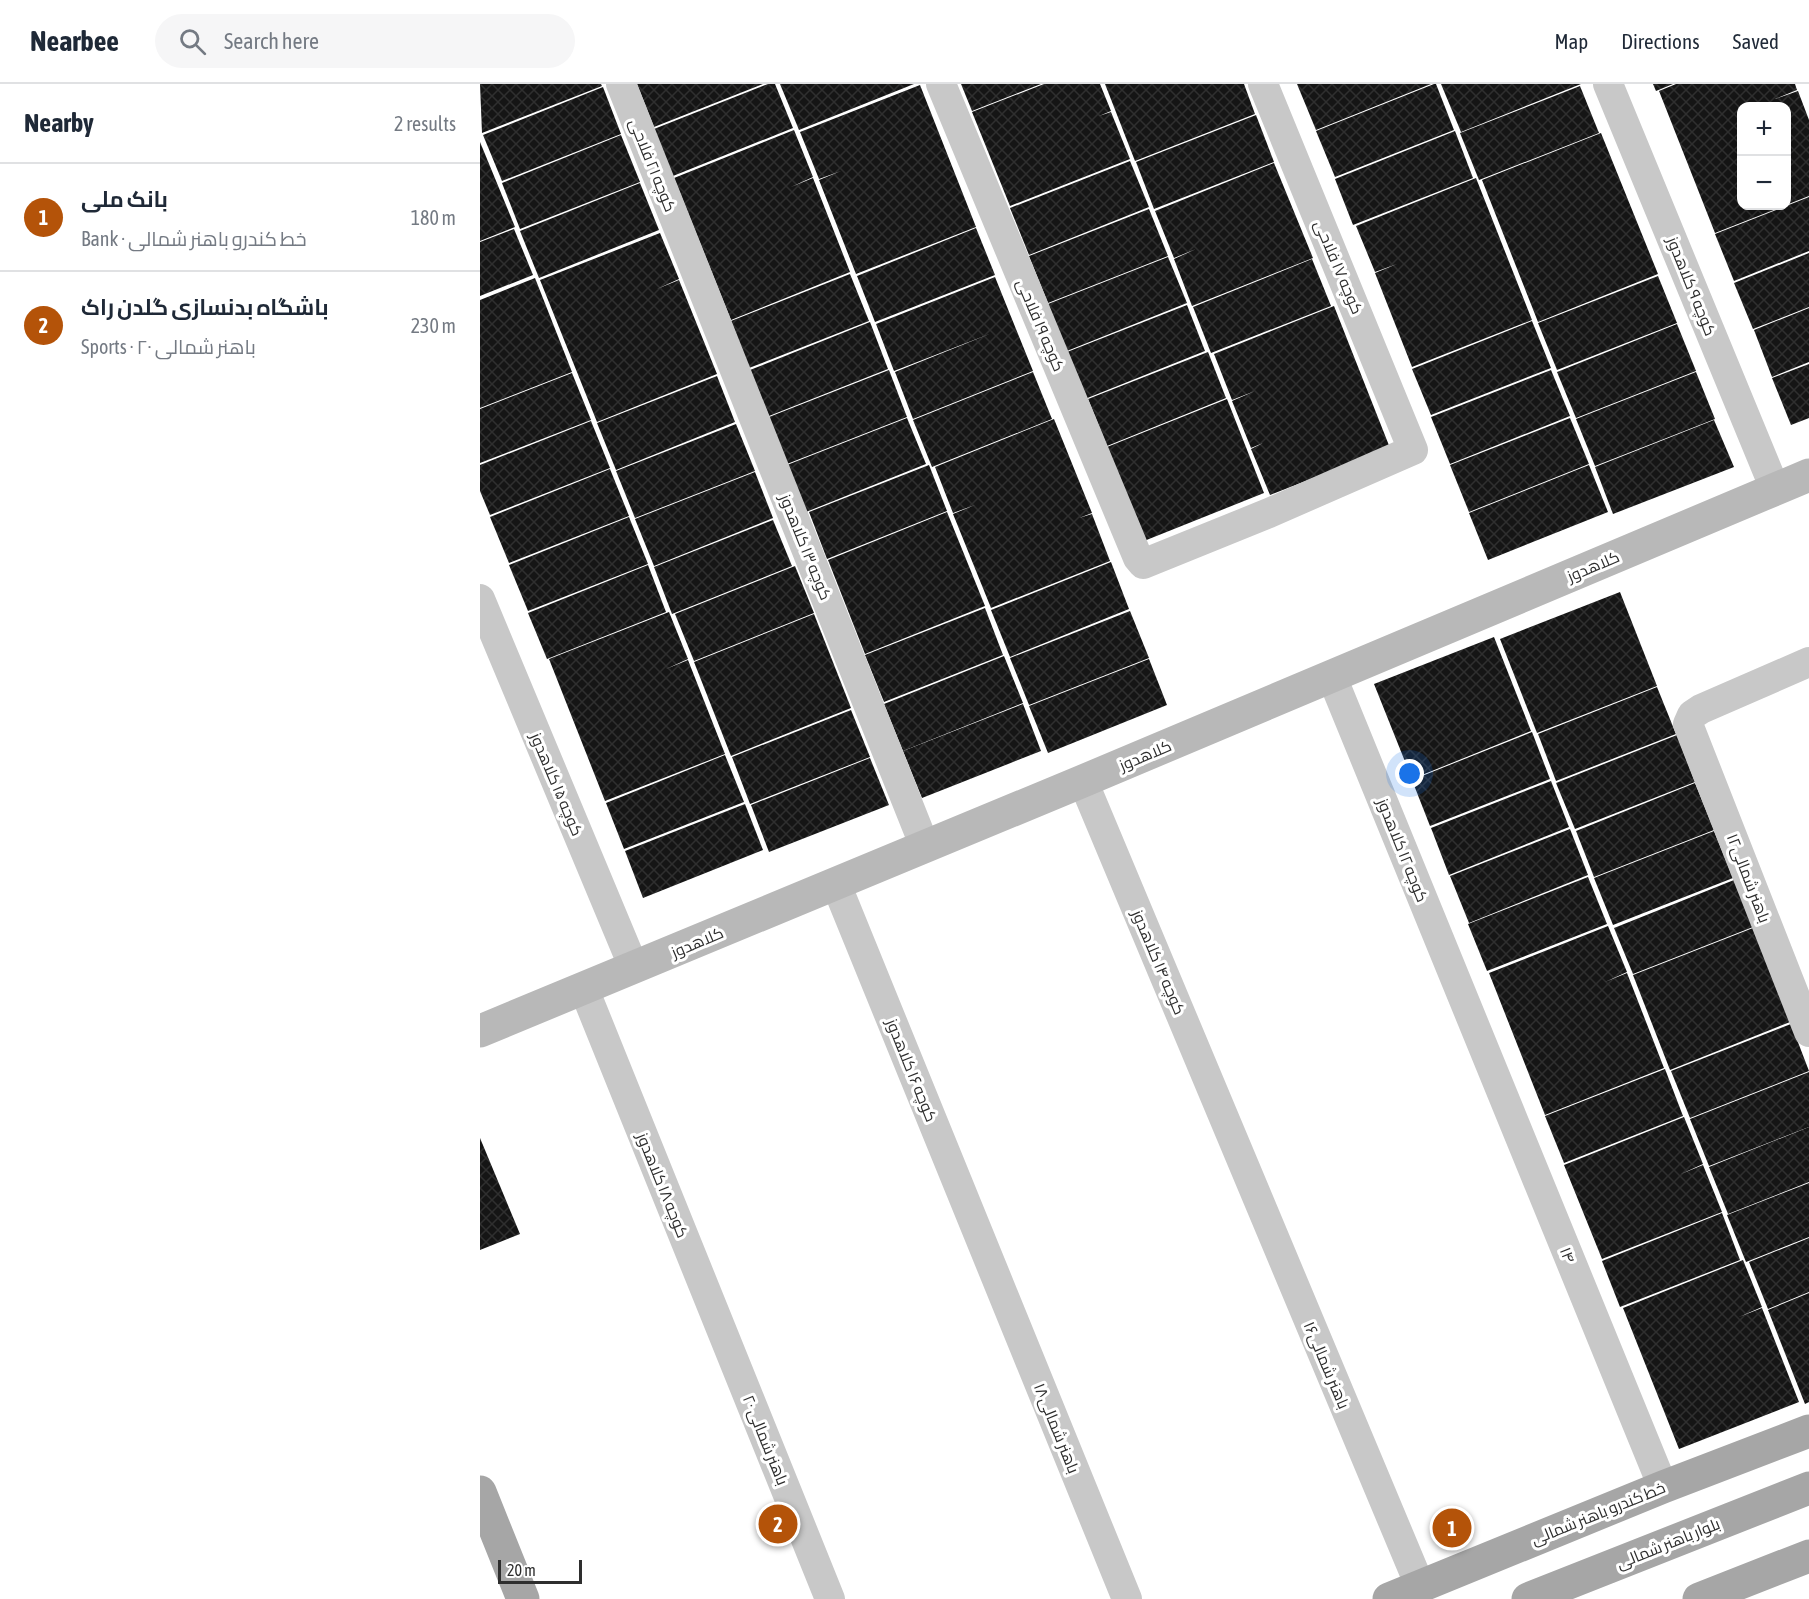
<!DOCTYPE html>
<html lang="en">
<head>
<meta charset="utf-8">
<style>
	:root { --surface:#fff; --page:#f6f6f7; --text:#1f2937; --muted:#747a83; --line:#e0e1e3; --accent:#b45309 }
	body { margin:0; font-family:"Asap Condensed",Cairo,sans-serif; background:var(--page); color:var(--text) }
	.controls { position:absolute; right:18px; top:18px; display:grid; overflow:hidden; border-radius:12px; box-shadow:0 3px 15px #0003 }
	.controls button { width:54px; height:54px; display:grid; place-items:center; padding:0; border:0; border-bottom:2px solid var(--line); background:var(--surface); color:var(--text); font:30px sans-serif }
	.scale { position:absolute; left:18px; bottom:15px; width:84px; box-sizing:border-box; padding-left:6px; border:3px solid #2e2e2e; border-top:0; font-size:16px; line-height:21px; white-space:nowrap; color:#2e2e2e; -webkit-text-stroke:4px #fff; paint-order:stroke }
	.you { position:absolute; left:930px; top:690px; width:21px; height:21px; margin:-15px; border:4px solid #fff; border-radius:50%; background:#1a73e8; box-shadow:0 0 0 9px #1a73e833 }
	.badge { display:grid; place-items:center; width:39px; height:39px; border-radius:50%; background:var(--accent); color:#fff; font-size:20px; font-weight:700 }
	.pin { position:absolute; translate:-50% -50%; border:3px solid #fff; box-shadow:0 2px 6px #0006 }
	.list { margin:0; padding:0; list-style:none }
	h2 { display:flex; justify-content:space-between; align-items:center; height:78px; margin:0; padding:0 24px; font-size:26px }
	h2 small { font-size:20px; font-weight:400; color:var(--muted) }
	.list li { display:grid; grid-template-columns:39px 1fr auto; gap:18px; align-items:center; box-sizing:border-box; height:108px; padding:0 24px; border-top:2px solid var(--line) }
	.list b { display:block; font-size:22px; white-space:nowrap }
	.list p { margin:0; font-size:20px; white-space:nowrap; color:var(--muted) }
	.list em { font-size:20px; font-style:normal; color:var(--muted) }
	.icon { flex:none; width:33px; height:33px; fill:none; stroke:currentColor; stroke-width:2; stroke-linecap:round; stroke-linejoin:round }
	.map { position:relative; flex:none; width:1329px; height:1515px; overflow:hidden }
	header { display:flex; align-items:center; gap:36px; box-sizing:border-box; height:84px; padding:0 30px; background:var(--surface); border-bottom:2px solid var(--line) }
	header strong { font-size:28px }
	nav { display:flex; gap:33px; margin-inline-start:auto; font-size:21px }
	.search { width:420px; height:54px; background:var(--page); display:flex; align-items:center; gap:15px; box-sizing:border-box; padding:0 21px; border-radius:33px; color:var(--muted); font-size:22px }
	main { display:flex }
	aside { flex:1; background:var(--surface) }
	.map>svg:first-child { display:block }
</style>
</head>
<body>
<header>
<strong>Nearbee</strong>
<div class="search"><svg class="icon" aria-label="search" viewBox="0 0 24 24"><circle cx="10" cy="10" r="6"/><path d="M15 15l6 6"/></svg>Search here</div>
<nav><a>Map</a><a>Directions</a><a>Saved</a></nav>
</header>
<main>
<aside>
<h2>Nearby<small>2 results</small></h2>
<ul class="list">
<li><span class="badge">1</span><div><b>بانک ملی</b><p>Bank · خط کندرو باهنر شمالی</p></div><em>180 m</em></li>
<li><span class="badge">2</span><div><b>باشگاه بدنسازی گلدن راک</b><p>Sports · ۲۰ باهنر شمالی</p></div><em>230 m</em></li>
</ul>
</aside>
<div class="map">
<svg width="1329" height="1515" viewBox="0 0 1329 1515">
	<defs>
		<pattern id="building-cross-hatch" width="8" height="8" patternUnits="userSpaceOnUse" patternTransform="scale(1.5)"><rect width="8" height="8" fill="#151515"/><path d="M0 0l8 8M0 8l8-8" fill="none" stroke="#2f2f2f"/></pattern>
	</defs>
	<rect width="100%" height="100%" fill="#fff"/>
	<g fill="url(#building-cross-hatch)">
		<path d="M0,0H121L122,2L2,49Z"/>
		<path d="M157,0H283L174,43Z"/>
		<path d="M288,0H295L313,44L193,92L174,45Z"/>
		<path d="M300,0H434L319,46Z"/>
		<path d="M481,0H561L492,27Z"/>
		<path d="M564,0H620L631,27L619,32L631,28L650,75L530,122L492,28Z"/>
		<path d="M625,0H764L775,30L655,77Z"/>
		<path d="M817,0H951L836,46Z"/>
		<path d="M954,0H956L974,46L855,93L836,47Z"/>
		<path d="M961,0H1101L981,48Z"/>
		<path d="M1173,0H1193L1176,7Z"/>
		<path d="M1196,0H1315L1317,6L1295,15L1318,7L1329,36V112L1306,121V22H1262V122H1304L1235,149L1179,7Z"/>
		<path d="M440,1L496,143L376,190L339,96L361,87L339,95L320,48Z"/>
		<path d="M1100,2L1119,49L999,96L980,49Z"/>
		<path d="M123,3L141,50L22,97L3,51Z"/>
		<path d="M776,31L794,78L674,125L656,78Z"/>
		<path d="M314,46L333,93L311,103L333,94L370,188L251,236L194,94Z"/>
		<path d="M975,47L993,94L873,141L855,95Z"/>
		<path d="M1121,49L1140,96L1118,105L1140,96L1178,190L1058,238L1002,96Z"/>
		<path d="M141,51L160,98L40,145L22,99Z"/>
		<path d="M0,58L35,143L0,157Z"/>
		<path d="M650,77L669,123L549,171L530,124Z"/>
		<path d="M794,79L833,174L712,222L694,175L716,165L694,174L675,127Z"/>
		<path d="M996,94L1052,236L932,283L895,189L917,180L895,188L876,142Z"/>
		<path d="M160,99L179,146L59,194L40,147Z"/>
		<path d="M1329,113V167L1254,197L1235,150Z"/>
		<path d="M669,125L688,172L568,219L549,172Z"/>
		<path d="M496,144L515,191L395,238L377,192Z"/>
		<path d="M34,145L53,191L0,212V158Z"/>
		<path d="M180,149L199,195L177,205L199,196L237,290L117,338L60,196Z"/>
		<path d="M1329,169V223L1273,245L1254,199Z"/>
		<path d="M688,173L707,219L587,267L568,220Z"/>
		<path d="M832,175L851,222L731,269L713,223Z"/>
		<path d="M370,190L389,237L269,284L251,237Z"/>
		<path d="M1178,192L1197,239L1077,286L1058,239Z"/>
		<path d="M515,193L553,287L433,335L415,288L512,249L414,287L396,240Z"/>
		<path d="M55,194L92,288L0,324V216Z"/>
		<path d="M707,221L725,267L605,315L587,268Z"/>
		<path d="M854,222L910,364L790,411L771,365L783,359L771,364L752,317L775,307L752,316L734,270Z"/>
		<path d="M1329,224V278L1292,293L1274,246Z"/>
		<path d="M1052,237L1071,284L951,331L932,285Z"/>
		<path d="M390,238L408,285L289,332L270,286Z"/>
		<path d="M1197,240L1216,287L1096,334L1077,288Z"/>
		<path d="M728,268L746,314L627,362L608,315Z"/>
		<path d="M1329,280V334L1311,341L1292,294Z"/>
		<path d="M409,286L427,333L307,380L289,333Z"/>
		<path d="M1071,286L1090,332L970,380L951,333Z"/>
		<path d="M553,288L572,335L452,383L433,336Z"/>
		<path d="M1216,288L1235,335L1115,382L1096,335Z"/>
		<path d="M92,289L111,336L0,379V325Z"/>
		<path d="M237,292L255,338L136,386L117,339Z"/>
		<path d="M747,315L784,409L664,457L627,363Z"/>
		<path d="M427,334L446,380L326,428L307,381Z"/>
		<path d="M1090,334L1109,380L989,428L970,381Z"/>
		<path d="M574,335L612,429L599,434L612,430L630,477L511,524L473,430L495,421L473,429L455,383Z"/>
		<path d="M1234,336L1254,383L1133,430L1115,383Z"/>
		<path d="M111,337L130,384L10,431L0,407V381Z"/>
		<path d="M256,340L275,387L155,434L136,387Z"/>
		<path d="M449,381L467,427L347,475L329,428Z"/>
		<path d="M1109,381L1128,428L1008,476L989,429Z"/>
		<path d="M130,385L149,432L29,479L10,433Z"/>
		<path d="M275,388L293,434L174,482L155,435Z"/>
		<path d="M467,428L505,522L385,570L348,476Z"/>
		<path d="M149,433L168,480L48,527L29,481Z"/>
		<path d="M293,436L312,482L192,530L174,483Z"/>
		<path d="M631,478L649,525L530,573L511,526Z"/>
		<path d="M168,481L186,528L67,575L48,529Z"/>
		<path d="M315,482L334,529L214,577L195,530Z"/>
		<path d="M1140,508L1177,602L1057,649L1020,555Z"/>
		<path d="M505,524L523,571L404,618L385,571Z"/>
		<path d="M650,527L669,574L549,621L530,574Z"/>
		<path d="M189,528L208,575L186,585L208,576L245,670L125,717L69,575Z"/>
		<path d="M334,530L371,624L251,672L214,578Z"/>
		<path d="M1014,553L1051,647L932,695L894,600Z"/>
		<path d="M524,572L543,619L423,667L404,620Z"/>
		<path d="M669,575L687,621L568,669L549,622Z"/>
		<path d="M1177,603L1196,650L1076,697L1058,650Z"/>
		<path d="M543,620L561,667L442,714L423,667Z"/>
		<path d="M371,626L390,673L270,720L252,673Z"/>
		<path d="M1052,648L1070,695L950,742L932,696Z"/>
		<path d="M1197,651L1215,698L1095,745L1076,699Z"/>
		<path d="M245,671L264,718L144,765L126,719Z"/>
		<path d="M390,674L409,721L289,768L271,721Z"/>
		<path d="M1071,697L1089,743L969,791L951,744Z"/>
		<path d="M1215,699L1234,746L1114,793L1096,747Z"/>
		<path d="M265,720L283,766L163,814L145,767Z"/>
		<path d="M1090,745L1108,791L989,839L970,792Z"/>
		<path d="M1234,747L1253,794L1133,841L1114,794Z"/>
		<path d="M1108,793L1127,840L1007,887L988,840Z"/>
		<path d="M1254,796L1273,843L1153,890L1134,844Z"/>
		<path d="M1128,842L1147,888L1125,898L1147,889L1184,984L1065,1031L1009,889Z"/>
		<path d="M1273,844L1310,938L1190,986L1153,891Z"/>
		<path d="M1311,940L1329,987L1210,1034L1191,987Z"/>
		<path d="M1185,985L1203,1032L1084,1079L1065,1032Z"/>
		<path d="M1329,988V1043L1229,1082L1210,1035Z"/>
		<path d="M1204,1033L1223,1080L1201,1090L1223,1081L1242,1128L1122,1175L1084,1081Z"/>
		<path d="M1329,1043V1098L1248,1130L1229,1083Z"/>
		<path d="M0,1054L40,1150L0,1166Z"/>
		<path d="M1329,1099V1153L1266,1178L1247,1131Z"/>
		<path d="M1242,1129L1260,1176L1140,1223L1122,1177Z"/>
		<path d="M1329,1154V1208L1288,1225L1269,1178Z"/>
		<path d="M1263,1176L1282,1223L1259,1233L1282,1224L1319,1318L1199,1365L1143,1224Z"/>
		<path d="M1329,1209V1318L1325,1320L1288,1226Z"/>
	</g>
	<g fill="none" stroke-linecap="round" stroke-linejoin="round">
		<g stroke="#c8c8c8" stroke-width="30">
			<path d="M141,0L445,763"/>
			<path d="M461,0L658,474L663,480L789,429L933,366L783,0"/>
			<path d="M1128,0L1295,405"/>
			<path d="M0,515L154,884"/>
			<path d="M1329,578L1221,625L1212,631L1208,640L1329,948"/>
			<path d="M852,593L1183,1403"/>
			<path d="M603,697L940,1502"/>
			<path d="M356,800L647,1515"/>
			<path d="M104,905L350,1515"/>
		</g>
		<path stroke="#b8b8b8" stroke-width="33" d="M0,947L603,697L1329,391"/>
		<g stroke="#a6a6a6" stroke-width="33">
			<path d="M0,1408L43,1515"/>
			<path d="M909,1515L1183,1403L1329,1347"/>
			<path d="M1048,1515L1329,1404"/>
			<path d="M1219,1515L1329,1472"/>
		</g>
	</g>
	<g text-anchor="middle" stroke-width="6" stroke-linejoin="round" paint-order="stroke">
		<g font-size="16" fill="#2e2e2e" stroke="#fff">
			<text transform="translate(173 81) rotate(68)" y="6">کوچه ۲۱ فلاحی</text>
			<text transform="translate(859 183) rotate(67)" y="6">کوچه ۱۷ فلاحی</text>
			<text transform="translate(1212 202) rotate(68)" y="6">کوچه ۹ کلاهدوز</text>
			<text transform="translate(561 241) rotate(67)" y="6">کوچه ۱۹ فلاحی</text>
			<text transform="translate(326 463) rotate(68)" y="6">کوچه ۱۳ کلاهدوز</text>
			<text transform="translate(1113 482) rotate(-23)" y="6">کلاهدوز</text>
			<text transform="translate(665 671) rotate(-23)" y="6">کلاهدوز</text>
			<text transform="translate(77 700) rotate(67)" y="6">کوچه ۱۵ کلاهدوز</text>
			<text transform="translate(923 766) rotate(68)" y="6">کوچه ۱۲ کلاهدوز</text>
			<text transform="translate(1269 794) rotate(69)" y="6">باهنر شمالی۱۲</text>
			<text transform="translate(217 858) rotate(-23)" y="6">کلاهدوز</text>
			<text transform="translate(679 878) rotate(67)" y="6">کوچه ۱۴ کلاهدوز</text>
			<text transform="translate(432 986) rotate(68)" y="6">کوچه ۱۶ کلاهدوز</text>
			<text transform="translate(183 1101) rotate(68)" y="6">کوچه ۱۸ کلاهدوز</text>
			<text transform="translate(1088 1171) rotate(68)" y="6">۱۴</text>
			<text transform="translate(847 1281) rotate(67)" y="6">باهنر شمالی۱۶</text>
			<text transform="translate(577 1344) rotate(68)" y="6">باهنر شمالی۱۸</text>
			<text transform="translate(286 1356) rotate(68)" y="6">۲۰ باهنر شمالی</text>
			<text transform="translate(1118 1429) rotate(-22)" y="6">خط کندرو باهنر شمالی</text>
			<text transform="translate(1188 1459) rotate(-22)" y="6">بلوار باهنر شمالی</text>
		</g>
	</g>
</svg>
<div class="controls">
<button>+</button>
<button>−</button>
</div>
<div class="scale">20 m</div>
<div class="you"></div>
<div class="pin badge" style="left:972px;top:1444px">1</div>
<div class="pin badge" style="left:298px;top:1440px">2</div>
</div>
</main>
</body>
</html>
